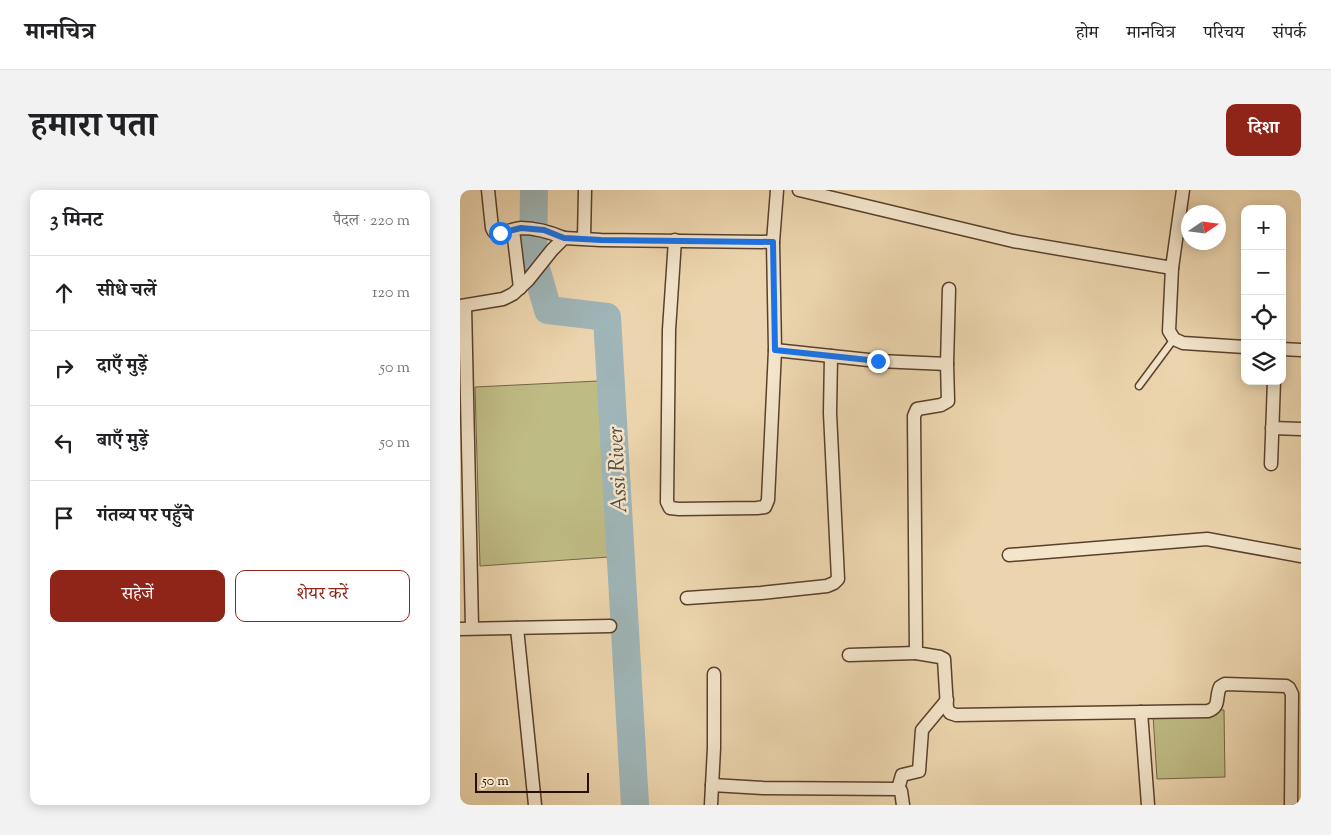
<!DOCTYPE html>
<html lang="hi">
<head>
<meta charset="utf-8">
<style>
	:root { --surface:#fff; --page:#f2f2f2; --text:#202124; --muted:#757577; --line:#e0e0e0; --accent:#8f2418 }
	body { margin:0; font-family:"Sorts Mill Goudy","Noto Serif Devanagari",serif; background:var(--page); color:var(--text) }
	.controls { position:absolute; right:15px; top:15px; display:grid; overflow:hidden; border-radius:10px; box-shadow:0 2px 12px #0003 }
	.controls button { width:45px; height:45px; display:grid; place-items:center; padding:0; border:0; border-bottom:1px solid var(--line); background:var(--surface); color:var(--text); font:25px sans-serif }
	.compass { position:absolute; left:721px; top:15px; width:45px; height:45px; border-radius:50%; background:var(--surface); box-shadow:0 2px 12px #0003; rotate:77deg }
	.scale { position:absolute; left:15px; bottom:12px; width:114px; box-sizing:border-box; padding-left:5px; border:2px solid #261001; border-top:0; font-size:14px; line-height:18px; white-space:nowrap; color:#261001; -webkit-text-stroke:4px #f3e4ca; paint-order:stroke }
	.stop { position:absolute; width:15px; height:15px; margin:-11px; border:4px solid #1a73e8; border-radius:50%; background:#fff }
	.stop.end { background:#1a73e8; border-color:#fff; box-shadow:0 1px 5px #0008 }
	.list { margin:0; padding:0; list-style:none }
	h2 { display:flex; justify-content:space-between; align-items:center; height:65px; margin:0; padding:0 20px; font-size:21px }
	h2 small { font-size:16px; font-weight:400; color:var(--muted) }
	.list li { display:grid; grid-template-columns:32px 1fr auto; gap:15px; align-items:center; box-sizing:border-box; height:75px; padding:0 20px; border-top:1px solid var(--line) }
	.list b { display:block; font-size:19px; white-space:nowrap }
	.list em { font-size:16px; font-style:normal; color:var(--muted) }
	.actions { display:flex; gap:10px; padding:15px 20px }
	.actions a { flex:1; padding:11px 0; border:1px solid var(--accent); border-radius:10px; text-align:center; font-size:18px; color:var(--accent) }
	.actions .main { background:var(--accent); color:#fff }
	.icon { flex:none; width:28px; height:28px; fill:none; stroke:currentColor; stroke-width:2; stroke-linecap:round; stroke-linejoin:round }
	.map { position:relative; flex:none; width:841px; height:615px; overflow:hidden; border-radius:10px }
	header { display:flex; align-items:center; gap:30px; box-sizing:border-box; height:70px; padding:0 25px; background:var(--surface); border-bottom:1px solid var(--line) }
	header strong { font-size:24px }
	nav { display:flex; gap:28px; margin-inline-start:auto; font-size:18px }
	.intro { display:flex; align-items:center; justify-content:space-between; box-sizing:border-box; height:120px; padding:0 30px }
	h1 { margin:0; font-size:35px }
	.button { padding:12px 22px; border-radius:10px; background:var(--accent); color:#fff; font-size:18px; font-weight:700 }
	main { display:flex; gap:30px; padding:0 30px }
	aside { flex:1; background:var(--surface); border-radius:10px; box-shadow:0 2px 12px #0003 }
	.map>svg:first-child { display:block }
</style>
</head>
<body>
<header>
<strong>मानचित्र</strong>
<nav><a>होम</a><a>मानचित्र</a><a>परिचय</a><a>संपर्क</a></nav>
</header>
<div class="intro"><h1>हमारा पता</h1><a class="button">दिशा</a></div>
<main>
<aside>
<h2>3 मिनट<small>पैदल · 220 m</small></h2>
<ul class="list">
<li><svg class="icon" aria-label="ahead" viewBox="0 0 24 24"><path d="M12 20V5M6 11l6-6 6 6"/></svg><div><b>सीधे चलें</b></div><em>120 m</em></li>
<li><svg class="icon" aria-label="right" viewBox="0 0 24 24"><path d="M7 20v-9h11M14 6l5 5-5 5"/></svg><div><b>दाएँ मुड़ें</b></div><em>50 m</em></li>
<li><svg class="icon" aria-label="left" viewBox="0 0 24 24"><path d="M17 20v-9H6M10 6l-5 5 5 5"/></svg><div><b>बाएँ मुड़ें</b></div><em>50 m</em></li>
<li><svg class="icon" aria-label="arrive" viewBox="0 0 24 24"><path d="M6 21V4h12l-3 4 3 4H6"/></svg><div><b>गंतव्य पर पहुँचे</b></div></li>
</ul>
<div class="actions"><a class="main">सहेजें</a><a>शेयर करें</a></div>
</aside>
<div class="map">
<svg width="841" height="615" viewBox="0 0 841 615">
	<rect width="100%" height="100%" fill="#ecd5ae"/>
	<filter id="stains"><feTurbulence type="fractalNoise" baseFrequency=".004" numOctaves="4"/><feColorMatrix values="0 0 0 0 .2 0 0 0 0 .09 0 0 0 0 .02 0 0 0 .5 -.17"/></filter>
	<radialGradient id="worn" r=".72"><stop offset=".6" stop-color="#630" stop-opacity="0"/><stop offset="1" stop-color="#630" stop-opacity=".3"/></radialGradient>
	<g fill="#bfbb85" stroke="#726643">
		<path d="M138,191L149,367L20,376L15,197Z"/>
		<path d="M764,520L765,587L697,589L693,525Z"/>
	</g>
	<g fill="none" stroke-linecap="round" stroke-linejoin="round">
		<path stroke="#9fb5b7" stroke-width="28" d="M74,0L73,68L88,120L147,127L175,615"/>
		<g stroke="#58412c" stroke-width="9">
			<path id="service" d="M679,196L714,149"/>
		</g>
		<g stroke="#58412c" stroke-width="15">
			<g id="minor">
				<path d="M28,0L32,38L34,42C44,44 52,39 61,38C76,38 90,42 104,48"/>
				<path d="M339,0L553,51L712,78"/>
				<path d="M723,0L712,78L709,141L714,149L723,153L785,157"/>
				<path d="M53,40L60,98"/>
				<path d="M124,48L125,0"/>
				<path d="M215,50L209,140L207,312L210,318L219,319L297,318L305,317L308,310L315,160L313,52L317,0"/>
				<path d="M0,116L43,109L53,104L68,90L92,60L104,48L141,50L313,52"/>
				<path d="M5,116L12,437"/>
				<path d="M822,159L841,160"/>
				<path d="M315,160L418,171L487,174L489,99"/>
				<path d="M487,174L488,211L481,215L457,219L454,226L456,463L480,467L484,469L487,518L490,523L496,525L748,521C761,517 755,507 760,497L765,494L826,496L829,498L832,504L831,615"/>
				<path d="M812,238L841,239"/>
				<path d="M811,274L814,191"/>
				<path d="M549,365L747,349L841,366"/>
				<path d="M227,408L301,403L367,396L374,393L378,389L370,223L371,166"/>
				<path d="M57,438L75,615"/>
				<path d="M0,439L150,436"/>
				<path d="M389,465L456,463"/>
				<path d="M681,522L688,615"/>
				<path d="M252,595L303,598L438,599L441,601L443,615"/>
				<path d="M438,599L442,585L459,581L462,540L487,510"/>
				<path d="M251,615L254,558V484"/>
			</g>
		</g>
		<use href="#service" stroke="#f3e4ca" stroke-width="6"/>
		<use href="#minor" stroke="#f3e4ca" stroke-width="12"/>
	</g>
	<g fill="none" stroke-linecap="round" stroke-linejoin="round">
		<path stroke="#1a73e8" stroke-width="6" d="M40,43L61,38L84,40L104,48L141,50L313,52L315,160L418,171"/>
	</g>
	<g text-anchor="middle" stroke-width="5" stroke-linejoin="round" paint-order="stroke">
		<g font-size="22" font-style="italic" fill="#504a41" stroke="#f3e4ca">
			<text transform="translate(156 280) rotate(-93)" y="8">Assi River</text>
		</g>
	</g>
	<rect width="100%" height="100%" filter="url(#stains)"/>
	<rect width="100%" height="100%" fill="url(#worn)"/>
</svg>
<div class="controls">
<button>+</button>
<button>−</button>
<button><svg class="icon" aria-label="locate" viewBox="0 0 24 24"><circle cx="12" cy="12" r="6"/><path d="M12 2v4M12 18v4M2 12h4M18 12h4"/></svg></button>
<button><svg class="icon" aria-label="layers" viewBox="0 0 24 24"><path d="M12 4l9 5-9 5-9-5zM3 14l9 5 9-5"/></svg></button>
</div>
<svg class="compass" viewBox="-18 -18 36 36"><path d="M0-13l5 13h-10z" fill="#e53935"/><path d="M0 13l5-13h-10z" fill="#757577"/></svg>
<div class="scale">50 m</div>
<div class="stop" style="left:40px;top:43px"></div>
<div class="stop end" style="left:418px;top:171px"></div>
</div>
</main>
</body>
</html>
